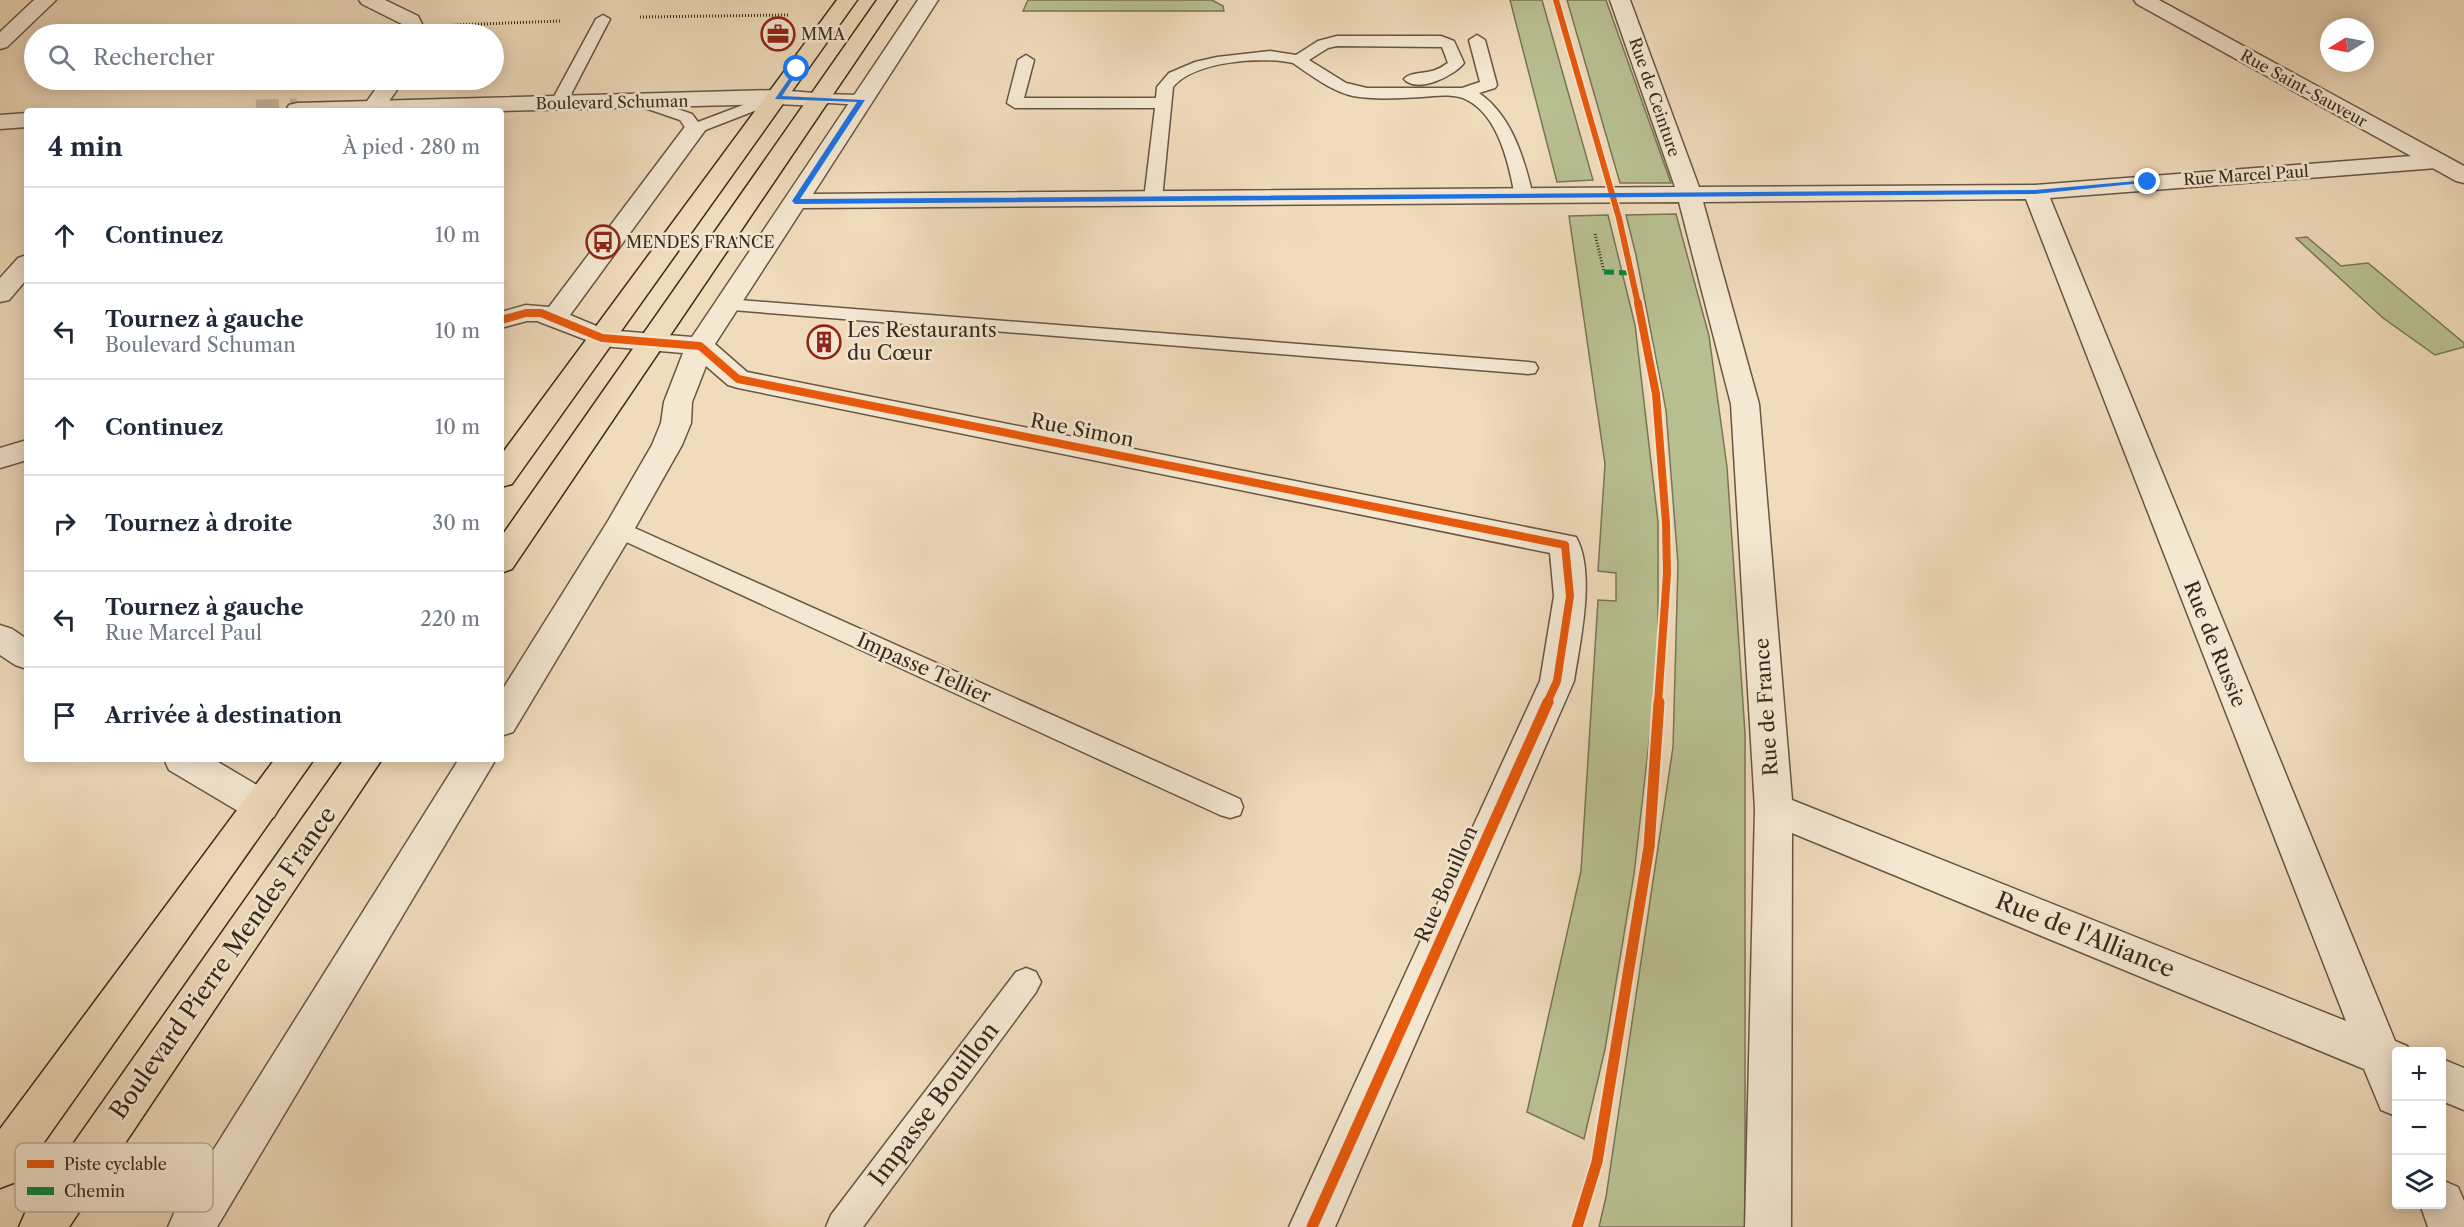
<!DOCTYPE html>
<html lang="fr">
<head>
<meta charset="utf-8">
<style>
	:root { --surface:#fff; --page:#f2f2f3; --text:#1f2937; --muted:#747a83; --line:#e0e1e3 }
	body { margin:0; font-family:"Libre Caslon Text",serif; background:var(--page); color:var(--text) }
	.controls { position:absolute; right:18px; bottom:18px; display:grid; overflow:hidden; border-radius:6px; box-shadow:0 3px 15px #0003 }
	.controls button { width:54px; height:54px; display:grid; place-items:center; padding:0; border:0; border-bottom:2px solid var(--line); background:var(--surface); color:var(--text); font:30px sans-serif }
	.compass { position:absolute; left:2320px; top:18px; width:54px; height:54px; border-radius:50%; background:var(--surface); box-shadow:0 3px 15px #0003; rotate:260deg }
	.stop { position:absolute; width:18px; height:18px; margin:-14px; border:4px solid #1a73e8; border-radius:50%; background:#fff }
	.stop.end { background:#1a73e8; border-color:#fff; box-shadow:0 2px 6px #0008 }
	.list { margin:0; padding:0; list-style:none }
	h2 { display:flex; justify-content:space-between; align-items:center; height:78px; margin:0; padding:0 24px; font-size:26px }
	h2 small { font-size:20px; font-weight:400; color:var(--muted) }
	.list li { display:grid; grid-template-columns:39px 1fr auto; gap:18px; align-items:center; box-sizing:border-box; height:96px; padding:0 24px; border-top:2px solid var(--line) }
	.list b { display:block; font-size:22px; white-space:nowrap }
	.list p { margin:0; font-size:20px; white-space:nowrap; color:var(--muted) }
	.list em { font-size:20px; font-style:normal; color:var(--muted) }
	.icon { flex:none; width:33px; height:33px; fill:none; stroke:currentColor; stroke-width:2; stroke-linecap:round; stroke-linejoin:round }
	.map { position:relative; flex:none; width:2464px; height:1227px; overflow:hidden }
	.search { position:absolute; background:var(--surface); box-shadow:0 3px 15px #0003; left:24px; top:24px; width:480px; height:66px; display:flex; align-items:center; gap:15px; box-sizing:border-box; padding:0 21px; border-radius:33px; color:var(--muted); font-size:22px }
	.panel { position:absolute; background:var(--surface); box-shadow:0 3px 15px #0003; left:24px; top:108px; width:480px; height:654px; border-radius:6px }
	.map>svg:first-child { display:block }
</style>
</head>
<body>
<div class="map">
<svg width="2464" height="1227" viewBox="0 0 2464 1227">
	<rect width="100%" height="100%" fill="#f0dbbb"/>
	<filter id="stains"><feTurbulence type="fractalNoise" baseFrequency=".00333" numOctaves="4"/><feColorMatrix values="0 0 0 0 .2 0 0 0 0 .09 0 0 0 0 .02 0 0 0 .5 -.17"/></filter>
	<radialGradient id="worn" r=".72"><stop offset=".6" stop-color="#630" stop-opacity="0"/><stop offset="1" stop-color="#630" stop-opacity=".3"/></radialGradient>
	<g fill="#b8c091" stroke="#787557" stroke-width="1.5">
		<path d="M1028,0H1212L1223,6L1224,11H1023Z"/>
		<path d="M1510,0H1542L1593,180L1557,182Z"/>
		<path d="M1567,0H1606L1671,183H1620Z"/>
		<path d="M1676,214L1709,336L1727,467L1745,733V1227H1599L1606,1197L1673,747L1678,564L1666,410L1636,255L1626,215Z"/>
		<path d="M1608,215L1635,325L1658,522V663L1634,874L1605,1049L1584,1139L1527,1112L1581,871L1598,600L1616,601V573L1598,571L1605,464L1569,216Z"/>
		<path d="M2307,237L2341,266L2368,263L2464,343V347L2435,355L2383,318L2296,238Z"/>
	</g>
	<g fill="none" stroke-linecap="round" stroke-linejoin="round">
		<path stroke="#cbb89b" stroke-width="23" stroke-dasharray="23 11" stroke-linecap="butt" d="M256,111L297,110"/>
		<g stroke="#675644" stroke-width="3">
			<g id="service">
				<path d="M603,15L610,19L566,104L558,109L552,107L550,104L596,19Z"/>
				<path d="M1477,35L1485,40L1497,85L1495,88L1479,93C1512,116 1524,158 1533,196L1530,200H1518L1515,196C1509,165 1499,116 1467,100C1454,93 1436,96 1422,97C1399,98 1376,100 1353,96C1331,91 1312,76 1293,63C1262,56 1194,61 1173,87L1162,199L1159,203H1147L1144,199L1155,108H1015L1007,103L1018,60L1026,55L1034,60L1024,98H1156L1157,87L1169,73L1195,62L1217,57L1270,51L1296,55L1318,41L1337,36H1441L1454,41L1464,63C1454,76 1417,94 1404,79C1412,70 1432,76 1446,64L1448,63L1442,47L1337,46L1328,48L1309,60L1346,83L1367,88H1462L1480,82L1469,40Z"/>
				<path d="M777,92L783,94L785,97L783,100L695,134L689,133L680,120L636,105L634,102L636,99H648L692,114L698,122Z"/>
				<path d="M819,94L862,95L870,100L862,105L813,102L811,99L813,96Z"/>
				<path d="M727,299L1528,362L1535,363L1538,368L1535,373L1528,374L720,309L717,305L720,301Z"/>
				<path d="M619,521L1240,799L1243,807L1240,815L1230,818L1220,815L611,535L608,529L611,523Z"/>
				<path d="M1026,968L1036,972L1041,982L1036,992L863,1227H826L831,1215L1016,972Z"/>
			</g>
		</g>
		<g stroke="#675644" stroke-width="3">
			<g id="minor">
				<path d="M359,0H385L418,16L427,34H407L402,24L362,4Z"/>
				<path d="M918,0H938L813,194L1675,187L1610,0H1630L1699,187L2035,185L2437,154L2445,156L2449,161L2445,166L2437,168L2050,198L2395,1041L2407,1046L2410,1052H2396V1116L2381,1110L2364,1069L1792,833L1791,1227H1745L1755,809L1731,404L1679,202L803,208L715,344L747,372L1576,537C1596,572 1580,642 1574,681L1335,1227H1289L1540,681L1554,596L1550,553L738,388L728,385L706,366L692,402L691,423L682,445L630,537L513,732L501,736V692L608,521L652,445L661,423L664,402L683,353L602,346L537,321H527L501,328V312L526,305L549,307L687,124L695,122L703,124L706,129L570,315L606,330L692,337ZM2026,199L2346,1021L1792,800L1759,404L1703,202Z"/>
				<path d="M382,80H404L382,111H360Z"/>
				<path d="M27,255V279L9,300L0,302V278L18,258Z"/>
				<path d="M27,440V460L0,468V448Z"/>
				<path d="M0,625L12,629L27,639V669L15,665L0,655Z"/>
				<path d="M164,759H213L274,795L280,806L274,817L261,822L248,817L169,770Z"/>
				<path d="M459,759H496L217,1227H168L175,1211Z"/>
				<path d="M2442,1059L2464,1068V1110L2442,1101Z"/>
				<path d="M2442,1180L2458,1187L2464,1201V1227H2428L2420,1204H2442Z"/>
			</g>
		</g>
		<g stroke="#675644" stroke-width="3">
			<g id="tertiary">
				<path d="M34,0H56L7,47L0,49V32Z"/>
				<path d="M2134,0H2159L2464,166V183L2456,181L2137,4Z"/>
				<path d="M777,90L827,94L830,99L827,104L819,106L777,104L501,111L286,110L289,105L297,103Z"/>
				<path d="M27,113V127L0,129V115Z"/>
			</g>
		</g>
		<g stroke="#392a1d" stroke-width="3">
			<g id="primary">
				<path d="M837,0H857L512,484L501,487V455Z"/>
				<path d="M877,0H897L512,569L501,573V537Z"/>
				<path d="M275,759H314L16,1182L0,1188V1129Z"/>
				<path d="M344,759H382L69,1227H19L26,1211Z"/>
			</g>
		</g>
		<g stroke="#392a1d" stroke-width="3" stroke-dasharray="1 2" stroke-linecap="butt">
			<path d="M640,17L788,15"/>
			<path d="M454,25L560,21"/>
			<path d="M1595,234L1604,272"/>
		</g>
		<use href="#service" fill="#f5e8d3" fill-rule="evenodd"/>
		<use href="#minor" fill="#f5e8d3" fill-rule="evenodd"/>
		<use href="#tertiary" fill="#f5e8d3" fill-rule="evenodd"/>
		<use href="#primary" fill="#f0dbbb" fill-rule="evenodd"/>
		<path stroke="#00873e" stroke-width="5" stroke-dasharray="10 5" stroke-linecap="butt" d="M1604,272L1631,273"/>
		<g stroke="#f5e8d3" stroke-width="9">
			<path id="cycleway-far2" d="M1556,0L1619,218L1638,304"/>
		</g>
		<g stroke="#f5e8d3" stroke-width="12">
			<g id="cycleway-far1">
				<path d="M1638,303L1656,394L1666,523L1667,574L1658,703"/>
				<path d="M501,320L526,313H541L602,338L700,346L738,379L1565,545L1570,596L1557,681L1547,703"/>
			</g>
		</g>
		<g stroke="#f5e8d3" stroke-width="15">
			<g id="cycleway">
				<path d="M1312,1227L1548,702"/>
				<path d="M1577,1227L1597,1162L1649,847L1659,702"/>
			</g>
		</g>
		<use href="#cycleway-far2" stroke="#e8590c" stroke-width="6"/>
		<use href="#cycleway-far1" stroke="#e8590c" stroke-width="8"/>
		<use href="#cycleway" stroke="#e8590c" stroke-width="11"/>
	</g>
	<path fill="#1a73e8" d="M797,67L800,69L782,96L865,100L800,199L2035,190L2148,180L2152,182L2035,194L795,204L792,201L857,102L775,99Z"/>
	<defs>
		<g id="office-ring" transform="scale(1.725)"><circle r="9.5" fill="#f5e8d3" stroke="#8f2418" stroke-width="1.5"/><path d="M-6-3h4V-5.5h4V-3h4V5H-6ZM-1-4.5V-3h2v-1.5ZM-6 0V1H6V0Z" fill="#8f2418"/></g>
		<g id="bus-ring" transform="scale(1.725)"><circle r="9.5" fill="#f5e8d3" stroke="#8f2418" stroke-width="1.5"/><path d="M-5-6H5V4H4V6H2V4H-2V6H-4V4H-5ZM-3.5-4V0h7V-4ZM-3.5 1.2v1.5H-2V1.2ZM2 1.2v1.5H3.5V1.2Z" fill="#8f2418"/></g>
		<g id="building-ring" transform="scale(1.725)"><circle r="9.5" fill="#f5e8d3" stroke="#8f2418" stroke-width="1.5"/><path d="M-4-6H4V6H1V3H-1V6H-4ZM-2.5-4.3h1.7v1.8h-1.7ZM.8-4.3h1.7v1.8H.8ZM-2.5-1h1.7V.8h-1.7ZM.8-1h1.7V.8H.8Z" fill="#8f2418"/></g>
	</defs>
	<g fill-rule="evenodd">
		<use href="#office-ring" x="778" y="34"/>
		<use href="#bus-ring" x="603" y="242"/>
		<use href="#building-ring" x="824" y="342"/>
	</g>
	<g text-anchor="middle" stroke-width="5" stroke-linejoin="round" paint-order="stroke">
		<g font-size="16" fill="#392a1d" stroke="#f5e8d3" text-anchor="start">
			<text x="801" y="40">MMA</text>
			<text x="626" y="248">MENDES FRANCE</text>
		</g>
		<g font-size="16" fill="#392a1d" stroke="#f5e8d3">
			<text transform="translate(2304 88) rotate(29)" y="6">Rue Saint-Sauveur</text>
			<text transform="translate(1655 97) rotate(71)" y="6">Rue de Ceinture</text>
			<text transform="translate(612 102) rotate(-1)" y="6">Boulevard Schuman</text>
			<text transform="translate(2246 175) rotate(-4)" y="6">Rue Marcel Paul</text>
		</g>
		<g font-size="20" fill="#392a1d" stroke="#f5e8d3" text-anchor="start">
			<text x="847" y="337">Les Restaurants<tspan x="847" dy="23">du Cœur</tspan></text>
		</g>
		<g font-size="20" fill="#392a1d" stroke="#f5e8d3">
			<text transform="translate(1082 430) rotate(11)" y="7">Rue Simon</text>
			<text transform="translate(2215 644) rotate(68)" y="7">Rue de Russie</text>
			<text transform="translate(924 668) rotate(24)" y="7">Impasse Tellier</text>
			<text transform="translate(1766 707) rotate(-94)" y="7">Rue de France</text>
			<text transform="translate(1446 884) rotate(-66)" y="7">Rue Bouillon</text>
		</g>
		<g font-size="24" fill="#392a1d" stroke="#f5e8d3">
			<text transform="translate(2085 935) rotate(22)" y="8">Rue de l'Alliance</text>
			<text transform="translate(223 963) rotate(-55)" y="8">Boulevard Pierre Mendes France</text>
			<text transform="translate(934 1104) rotate(-53)" y="8">Impasse Bouillon</text>
		</g>
	</g>
	<rect x="15" y="1143" width="198" height="69" rx="9" fill="#f5e8d3" stroke="#bdaf9c" stroke-width="1.5"/>
	<rect x="27" y="1160" width="27" height="8" fill="#e8590c"/>
	<rect x="27" y="1187" width="27" height="8" fill="#00873e"/>
	<g font-size="16" fill="#392a1d">
		<text x="64" y="1170">Piste cyclable</text>
		<text x="64" y="1197">Chemin</text>
	</g>
	<rect width="100%" height="100%" filter="url(#stains)"/>
	<rect width="100%" height="100%" fill="url(#worn)"/>
</svg>
<div class="controls">
<button>+</button>
<button>−</button>
<button><svg class="icon" aria-label="layers" viewBox="0 0 24 24"><path d="M12 4l9 5-9 5-9-5zM3 14l9 5 9-5"/></svg></button>
</div>
<svg class="compass" viewBox="-18 -18 36 36"><path d="M0-13l5 13h-10z" fill="#e53935"/><path d="M0 13l5-13h-10z" fill="#747a83"/></svg>
<div class="stop" style="left:797px;top:69px"></div>
<div class="stop end" style="left:2148px;top:182px"></div>
<div class="search"><svg class="icon" aria-label="search" viewBox="0 0 24 24"><circle cx="10" cy="10" r="6"/><path d="M15 15l6 6"/></svg>Rechercher</div>
<section class="panel">
<h2>4 min<small>À pied · 280 m</small></h2>
<ul class="list">
<li><svg class="icon" aria-label="ahead" viewBox="0 0 24 24"><path d="M12 20V5M6 11l6-6 6 6"/></svg><div><b>Continuez</b></div><em>10 m</em></li>
<li><svg class="icon" aria-label="left" viewBox="0 0 24 24"><path d="M17 20v-9H6M10 6l-5 5 5 5"/></svg><div><b>Tournez à gauche</b><p>Boulevard Schuman</p></div><em>10 m</em></li>
<li><svg class="icon" aria-label="ahead" viewBox="0 0 24 24"><path d="M12 20V5M6 11l6-6 6 6"/></svg><div><b>Continuez</b></div><em>10 m</em></li>
<li><svg class="icon" aria-label="right" viewBox="0 0 24 24"><path d="M7 20v-9h11M14 6l5 5-5 5"/></svg><div><b>Tournez à droite</b></div><em>30 m</em></li>
<li><svg class="icon" aria-label="left" viewBox="0 0 24 24"><path d="M17 20v-9H6M10 6l-5 5 5 5"/></svg><div><b>Tournez à gauche</b><p>Rue Marcel Paul</p></div><em>220 m</em></li>
<li><svg class="icon" aria-label="arrive" viewBox="0 0 24 24"><path d="M6 21V4h12l-3 4 3 4H6"/></svg><div><b>Arrivée à destination</b></div></li>
</ul>
</section>
</div>
</body>
</html>
